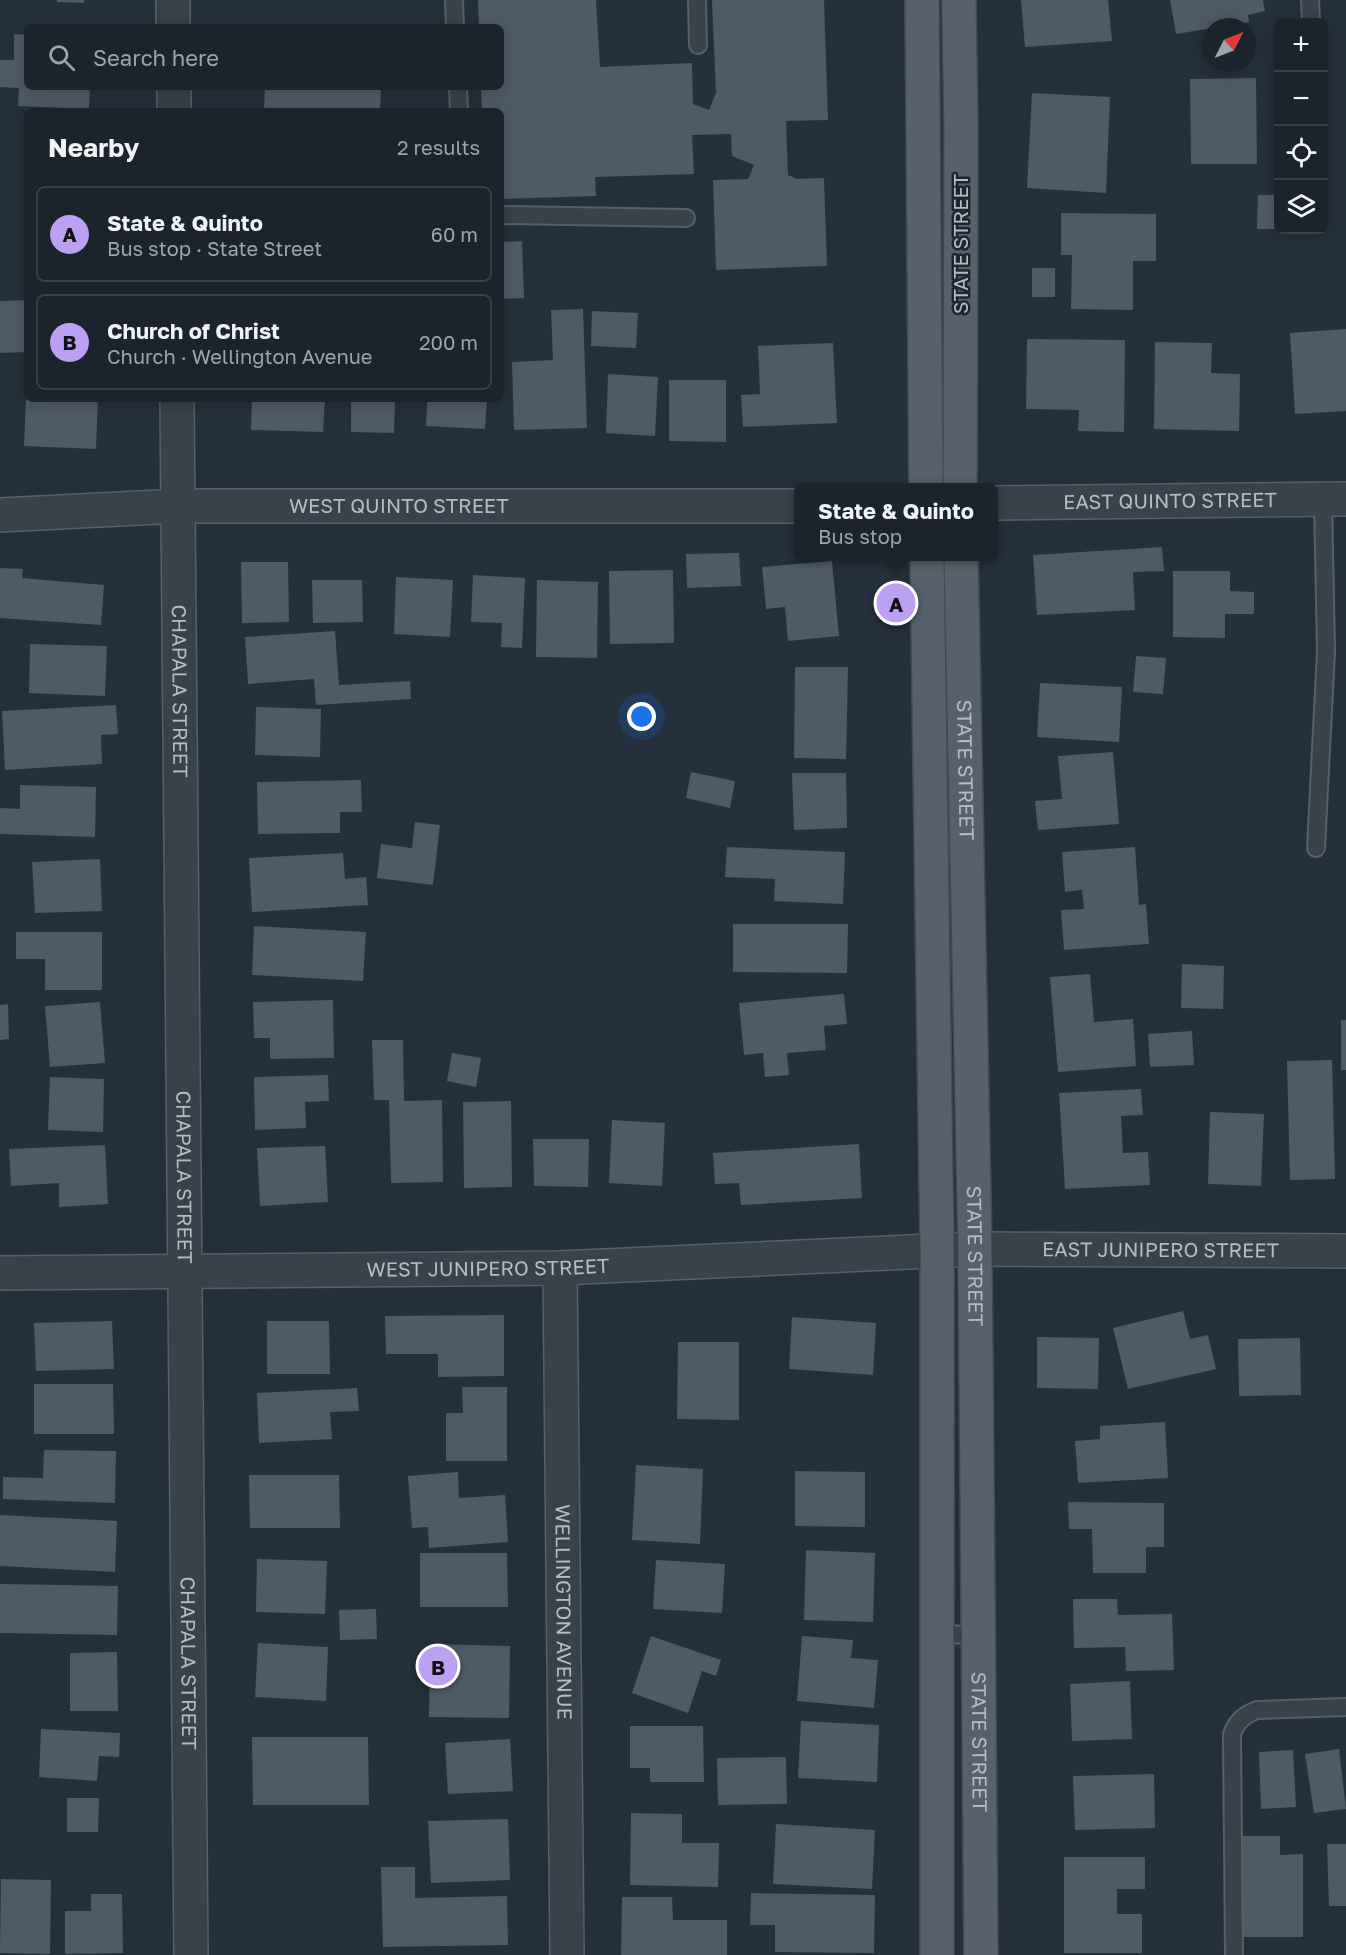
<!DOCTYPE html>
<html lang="en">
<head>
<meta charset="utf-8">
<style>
	:root { --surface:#1b242c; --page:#283038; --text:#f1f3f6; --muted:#a0a4a9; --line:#394148; --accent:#bca0f2 }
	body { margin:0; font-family:"Golos Text",sans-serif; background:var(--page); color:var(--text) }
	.controls { position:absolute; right:18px; top:18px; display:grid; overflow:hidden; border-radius:9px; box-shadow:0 3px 15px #0003 }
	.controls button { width:54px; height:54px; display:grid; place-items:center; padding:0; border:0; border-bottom:2px solid var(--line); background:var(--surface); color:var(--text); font:30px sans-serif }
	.compass { position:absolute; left:1202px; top:18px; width:54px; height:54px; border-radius:50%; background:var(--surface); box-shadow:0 3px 15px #0003; rotate:48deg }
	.you { position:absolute; left:642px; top:717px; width:21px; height:21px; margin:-15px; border:4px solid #fff; border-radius:50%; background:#1a73e8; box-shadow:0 0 0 9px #1a73e833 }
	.badge { display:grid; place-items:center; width:39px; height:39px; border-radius:50%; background:var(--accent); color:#111; font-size:20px; font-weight:700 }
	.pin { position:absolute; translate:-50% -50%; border:3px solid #fff; box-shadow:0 2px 6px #0006 }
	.popup { position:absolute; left:794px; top:483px; width:204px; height:78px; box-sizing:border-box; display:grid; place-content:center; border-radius:9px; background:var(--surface); filter:drop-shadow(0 2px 4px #0005); font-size:20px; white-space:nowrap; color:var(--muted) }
	.popup b { font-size:22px; color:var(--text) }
	.popup::after { content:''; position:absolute; left:50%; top:100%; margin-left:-12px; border:12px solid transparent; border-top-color:var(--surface) }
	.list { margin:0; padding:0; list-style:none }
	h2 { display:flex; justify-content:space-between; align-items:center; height:78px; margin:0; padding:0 24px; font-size:26px }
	h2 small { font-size:20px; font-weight:400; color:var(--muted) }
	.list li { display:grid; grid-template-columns:39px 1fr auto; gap:18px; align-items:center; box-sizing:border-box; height:96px; margin:0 12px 12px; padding:0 12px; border:2px solid var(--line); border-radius:9px }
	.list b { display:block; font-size:22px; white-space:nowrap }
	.list p { margin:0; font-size:20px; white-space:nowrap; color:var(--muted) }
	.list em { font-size:20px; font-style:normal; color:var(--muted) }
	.icon { flex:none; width:33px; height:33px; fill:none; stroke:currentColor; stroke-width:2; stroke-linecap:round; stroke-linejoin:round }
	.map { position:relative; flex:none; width:1346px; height:1955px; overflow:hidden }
	.search { position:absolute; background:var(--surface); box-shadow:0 3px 15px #0003; left:24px; top:24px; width:480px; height:66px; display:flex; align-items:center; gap:15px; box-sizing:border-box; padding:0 21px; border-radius:9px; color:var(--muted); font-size:22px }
	.panel { position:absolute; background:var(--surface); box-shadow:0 3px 15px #0003; left:24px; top:108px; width:480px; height:294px; border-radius:9px }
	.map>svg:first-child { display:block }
</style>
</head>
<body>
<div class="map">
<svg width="1346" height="1955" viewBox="0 0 1346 1955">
	<rect width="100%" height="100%" fill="#24303b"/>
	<g fill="#4e5b67">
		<path d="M57,0H84V3L57,2Z"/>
		<path d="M478,0H596L600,67L692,63L693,104L709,110L716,93L712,0H824L828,120L786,121L788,175L797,179L824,178L827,266L716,270L713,180L748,179L754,165L732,156L731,134L692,135L694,174L595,177L596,196L501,199V111H482L481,87H501V27H479Z"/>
		<path d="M1021,0H1108L1112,41L1025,47Z"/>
		<path d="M1170,0H1263L1265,11L1248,15L1249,22L1176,34Z"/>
		<path d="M14,34L27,35V87H90L89,109L18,106L19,88L0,87V60H14Z"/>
		<path d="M1256,78L1257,164H1191L1190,79Z"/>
		<path d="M265,87H381L380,111H264Z"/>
		<path d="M1032,93L1110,97L1106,193L1027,188Z"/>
		<path d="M1258,195H1278V229H1257Z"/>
		<path d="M1061,213L1156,214V261H1133V310L1071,309L1072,255H1061Z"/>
		<path d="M522,241L524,298L501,299V242Z"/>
		<rect x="1032" y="268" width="23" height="29"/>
		<path d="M27,300V324H25L27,352L0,353V301Z"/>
		<path d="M583,309L587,428L514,430L512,362L553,360L551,310Z"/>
		<path d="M592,311L638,313L636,348L591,346Z"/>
		<path d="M1346,329V411L1295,414L1290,333Z"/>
		<path d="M1027,339L1125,340L1124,432L1078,431L1079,410L1026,409Z"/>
		<path d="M1155,342L1212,343L1211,373L1240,374L1239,431L1154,429Z"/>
		<path d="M833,343L837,423L743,427L741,395L760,394L758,346Z"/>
		<path d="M608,374L658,377L655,436L606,433Z"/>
		<path d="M669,380H726V442L669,441Z"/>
		<path d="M26,399H98L96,449L24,446Z"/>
		<path d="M252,399H325L323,432L251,430Z"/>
		<path d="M351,399H395L394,433L351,432Z"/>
		<path d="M411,399H487L485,429L426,426L427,402L411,401Z"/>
		<path d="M1162,547L1164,571L1133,572L1135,610L1037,615L1033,555Z"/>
		<path d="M739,553L741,586L687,588L686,554Z"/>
		<path d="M832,561L839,636L788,641L785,607L766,609L762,567Z"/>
		<path d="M241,562H288L289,622L242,623Z"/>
		<path d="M0,568L23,569L22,578L104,585L101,625L0,618Z"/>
		<path d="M673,570L674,643L610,644L609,571Z"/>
		<path d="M1173,571H1230V591L1254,592V614H1225V638L1173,637Z"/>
		<path d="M473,575L525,578L522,648L501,647L502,623L471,622Z"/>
		<path d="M396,577L453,580L450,637L394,634Z"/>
		<path d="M312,580H362L363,622L313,623Z"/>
		<path d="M537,580L598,582L597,658L536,657Z"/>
		<path d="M335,631L339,685L410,681L411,699L316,705L314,679L248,684L245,637Z"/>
		<path d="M30,644L107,646L105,696L29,693Z"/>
		<path d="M1136,656L1166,658L1163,694L1133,692Z"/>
		<path d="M795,667H848L846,759L794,758Z"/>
		<path d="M1040,683L1122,687L1119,742L1037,737Z"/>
		<path d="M116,705L118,734L101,735L102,764L5,770L2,711Z"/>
		<path d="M256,707L321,709L320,757L255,755Z"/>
		<path d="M1113,752L1119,824L1038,830L1035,801L1062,799L1058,756Z"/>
		<path d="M691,772L735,781L730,808L686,798Z"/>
		<path d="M792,773H846L847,828L794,830Z"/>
		<path d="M361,780L362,812H340V833L258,834L257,782Z"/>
		<path d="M20,785L96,787L95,837L0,834V808L20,809Z"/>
		<path d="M415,822L440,825L433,885L377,878L381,844L412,848Z"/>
		<path d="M727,847L845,852L843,904L774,901L775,879L725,877Z"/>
		<path d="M1135,847L1139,905L1146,904L1149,944L1064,950L1061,910L1084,909L1082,890L1065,892L1062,852Z"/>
		<path d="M343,853L345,879L366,877L368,905L252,912L249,858Z"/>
		<path d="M100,859L102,911L35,913L32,862Z"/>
		<path d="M733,924H848L847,973L733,972Z"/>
		<path d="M254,926L366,932L363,981L252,975Z"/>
		<path d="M16,932H102V990H45V959H16Z"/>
		<path d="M1182,964L1224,966L1223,1009L1181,1008Z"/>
		<path d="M1090,974L1094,1022L1133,1019L1136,1066L1058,1072L1050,977Z"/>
		<path d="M844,994L847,1024L824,1026L826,1050L787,1053L789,1075L765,1077L763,1053L744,1055L739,1003Z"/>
		<path d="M333,1000L334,1058L270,1059V1038H254L253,1002Z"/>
		<path d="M100,1002L105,1063L50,1067L45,1006Z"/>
		<path d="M8,1004L9,1039L0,1040V1005Z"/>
		<rect x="1341" y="1020" width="5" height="50"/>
		<path d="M1192,1031L1194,1065L1150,1067L1148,1034Z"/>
		<path d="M372,1040H403L404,1101L442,1100L443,1182L391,1183L389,1100H374Z"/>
		<path d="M452,1053L481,1058L476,1087L447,1081Z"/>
		<path d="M1332,1060L1335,1179L1290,1180L1287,1061Z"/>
		<path d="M328,1075L329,1101L305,1102L306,1128L255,1130L254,1077Z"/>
		<path d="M50,1077L104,1079L103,1132L48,1130Z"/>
		<path d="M1141,1089L1143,1115L1121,1116L1123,1153L1148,1152L1150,1185L1065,1189L1059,1093Z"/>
		<path d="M511,1101L512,1187L464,1188L463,1102Z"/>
		<path d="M1210,1112L1264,1114L1261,1186L1208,1184Z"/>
		<path d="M612,1120L665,1123L662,1186L609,1183Z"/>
		<path d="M533,1139H589L588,1187L534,1186Z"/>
		<path d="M859,1144L862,1198L741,1205L739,1183L715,1184L713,1153Z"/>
		<path d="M105,1145L108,1204L59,1207V1183L11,1186L9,1149Z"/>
		<path d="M325,1146L328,1202L260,1206L257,1148Z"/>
		<path d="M1183,1311L1190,1339L1208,1335L1216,1369L1128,1389L1113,1328Z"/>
		<path d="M504,1315V1376L438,1377V1354H386L385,1316Z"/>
		<path d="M792,1317L876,1323L873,1375L789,1369Z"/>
		<path d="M112,1321L114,1369L36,1371L34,1323Z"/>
		<path d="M267,1321H329L330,1374H267Z"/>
		<path d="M1037,1337L1099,1338L1098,1389L1037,1388Z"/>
		<path d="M1300,1338L1301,1395L1239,1396L1238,1339Z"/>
		<path d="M678,1342H739V1420L677,1419Z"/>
		<path d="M34,1384H113L114,1434H34Z"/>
		<path d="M462,1387H507V1461H446V1413H463Z"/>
		<path d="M357,1388L359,1411L330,1412L332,1439L259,1443L257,1393Z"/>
		<path d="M1165,1422L1168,1478L1078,1483L1075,1441L1100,1439V1426Z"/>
		<path d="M44,1450L116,1451L115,1503L3,1499V1477L43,1478Z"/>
		<path d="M636,1465L703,1469L700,1544L632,1540Z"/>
		<path d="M795,1471L865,1472V1527L795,1526Z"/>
		<path d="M458,1472L459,1498L505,1495L508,1542L429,1548L428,1527L412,1528L408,1476Z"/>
		<path d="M249,1475H339L340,1528H250Z"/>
		<path d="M1068,1502L1164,1503V1547H1146V1573H1093L1092,1529H1069Z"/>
		<path d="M0,1515L117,1521L115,1572L0,1566Z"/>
		<path d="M806,1550L875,1553L873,1622L804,1620Z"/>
		<path d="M420,1553H507L508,1607H420Z"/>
		<path d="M257,1559L327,1561L325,1614L256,1612Z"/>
		<path d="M656,1560L725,1564L722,1613L653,1609Z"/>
		<path d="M0,1584L118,1586L117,1635L0,1633Z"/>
		<path d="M1073,1599H1117L1118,1615L1172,1614L1174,1670L1126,1671L1125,1647L1074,1648Z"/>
		<path d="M376,1609L377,1639L340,1640L339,1610Z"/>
		<path d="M651,1636L721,1660L716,1676L702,1671L688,1713L632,1693Z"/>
		<path d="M802,1636L853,1640L851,1658L878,1660L874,1708L797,1701Z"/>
		<path d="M258,1643L328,1647L326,1701L255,1697Z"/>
		<path d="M430,1644L510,1646L509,1718L429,1717Z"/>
		<path d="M117,1652L118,1711H70V1653Z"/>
		<path d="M1130,1681L1132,1739L1072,1741L1070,1684Z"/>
		<path d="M801,1721L879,1725L877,1782L798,1778Z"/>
		<path d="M630,1726H703L704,1782H650V1768H630Z"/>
		<path d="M41,1729L120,1733L119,1757L99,1756L97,1781L39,1777Z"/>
		<path d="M252,1737H368L369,1805H253Z"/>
		<path d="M510,1739L513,1791L448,1794L445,1743Z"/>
		<path d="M1339,1749L1346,1809L1314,1813L1305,1754Z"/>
		<path d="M1293,1750L1296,1807L1261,1809L1259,1752Z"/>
		<path d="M786,1757L787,1804L718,1805L717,1758Z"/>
		<path d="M1154,1774L1155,1828L1075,1830L1073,1776Z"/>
		<path d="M67,1798H99L98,1832H67Z"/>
		<path d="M631,1813L682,1814V1843H719L718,1887L630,1885Z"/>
		<path d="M508,1819L510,1880L431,1883L428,1821Z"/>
		<path d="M776,1824L875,1830L872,1889L773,1884Z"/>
		<path d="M1240,1836H1280V1855L1303,1854V1937H1239Z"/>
		<path d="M1327,1844H1346V1906H1329Z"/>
		<path d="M1064,1857H1145V1889H1117V1914H1142V1953H1064Z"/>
		<path d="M381,1867H415V1898L507,1896L508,1945L383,1947Z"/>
		<path d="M1,1879L51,1880L50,1954L0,1953Z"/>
		<path d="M751,1893L875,1895L874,1953L775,1952V1925H750Z"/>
		<path d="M91,1894H122L123,1953L65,1954V1911H91Z"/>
		<path d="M622,1897H672L673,1920H727V1955H621Z"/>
	</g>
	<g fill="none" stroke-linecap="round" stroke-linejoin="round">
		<g stroke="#566069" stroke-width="20">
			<g id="service">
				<path d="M454,0L455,27"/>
				<path d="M697,0L698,45"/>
				<path d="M1310,0L1311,22"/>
				<path d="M458,87L459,111"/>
				<path d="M501,215L686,218"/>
				<path d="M1316,848L1326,651L1323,499"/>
				<path d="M937,1634L978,1635"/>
				<path d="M1234,1955L1232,1734C1237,1721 1244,1715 1257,1710L1346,1707"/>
			</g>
		</g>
		<g stroke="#566069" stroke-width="36">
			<g id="minor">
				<path id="s1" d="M994,503L1346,499"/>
				<path id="s2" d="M0,515L178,506H798"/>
				<path id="s3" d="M560,1268L567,1955"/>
				<path id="s4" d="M0,1273L560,1268L975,1249L1346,1251"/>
			</g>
		</g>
		<g stroke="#566069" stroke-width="36">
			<g id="tertiary">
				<path d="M173,0V27"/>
				<path d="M174,87V111"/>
				<path id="s5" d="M177,399L191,1955"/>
			</g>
		</g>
		<g stroke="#414b54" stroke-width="36">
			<g id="primary">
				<path d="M922,0L926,488"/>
				<path d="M959,0L961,132L960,488"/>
				<path d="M927,556L937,1251V1955"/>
				<path id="s6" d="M961,556L975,1249L981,1955"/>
			</g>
		</g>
		<use href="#service" stroke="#38424b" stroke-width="16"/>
		<use href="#minor" stroke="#38424b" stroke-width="33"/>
		<use href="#tertiary" stroke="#38424b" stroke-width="33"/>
		<use href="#primary" stroke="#56616b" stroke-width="33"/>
	</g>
	<g text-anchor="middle" stroke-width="5" stroke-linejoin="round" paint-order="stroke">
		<g font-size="20" fill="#b4bdc7" stroke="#1d2730">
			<text transform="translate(961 244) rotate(-90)" y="7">STATE STREET</text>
			<text dy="7" stroke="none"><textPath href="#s1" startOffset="176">EAST QUINTO STREET</textPath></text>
			<text dy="7" stroke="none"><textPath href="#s2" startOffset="399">WEST QUINTO STREET</textPath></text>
			<text dy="7" stroke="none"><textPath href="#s5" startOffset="292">CHAPALA STREET</textPath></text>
			<text dy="7" stroke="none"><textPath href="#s6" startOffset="214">STATE STREET</textPath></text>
			<text dy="7" stroke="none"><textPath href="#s5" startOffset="778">CHAPALA STREET</textPath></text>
			<text dy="7" stroke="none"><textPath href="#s4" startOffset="1161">EAST JUNIPERO STREET</textPath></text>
			<text dy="7" stroke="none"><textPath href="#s6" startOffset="700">STATE STREET</textPath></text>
			<text dy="7" stroke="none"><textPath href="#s4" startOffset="488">WEST JUNIPERO STREET</textPath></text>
			<text dy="7" stroke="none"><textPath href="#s3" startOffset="344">WELLINGTON AVENUE</textPath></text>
			<text dy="7" stroke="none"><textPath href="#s5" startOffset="1264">CHAPALA STREET</textPath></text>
			<text dy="7" stroke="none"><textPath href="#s6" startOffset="1186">STATE STREET</textPath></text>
		</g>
	</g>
</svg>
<div class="controls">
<button>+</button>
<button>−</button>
<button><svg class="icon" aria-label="locate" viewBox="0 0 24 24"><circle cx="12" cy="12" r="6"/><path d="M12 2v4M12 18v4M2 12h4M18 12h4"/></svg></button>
<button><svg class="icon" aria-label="layers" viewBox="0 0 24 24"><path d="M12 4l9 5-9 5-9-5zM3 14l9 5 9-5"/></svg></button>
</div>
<svg class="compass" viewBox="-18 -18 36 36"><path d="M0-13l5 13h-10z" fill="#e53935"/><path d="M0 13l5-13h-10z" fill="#a0a4a9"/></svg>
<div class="you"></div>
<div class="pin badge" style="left:896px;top:603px">A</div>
<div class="popup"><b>State &amp; Quinto</b>Bus stop</div>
<div class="pin badge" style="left:438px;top:1666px">B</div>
<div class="search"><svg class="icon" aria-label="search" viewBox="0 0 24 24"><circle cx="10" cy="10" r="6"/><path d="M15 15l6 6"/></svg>Search here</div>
<section class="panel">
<h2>Nearby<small>2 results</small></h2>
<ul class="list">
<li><span class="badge">A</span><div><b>State &amp; Quinto</b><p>Bus stop · State Street</p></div><em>60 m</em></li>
<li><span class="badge">B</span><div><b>Church of Christ</b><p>Church · Wellington Avenue</p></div><em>200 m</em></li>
</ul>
</section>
</div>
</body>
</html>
